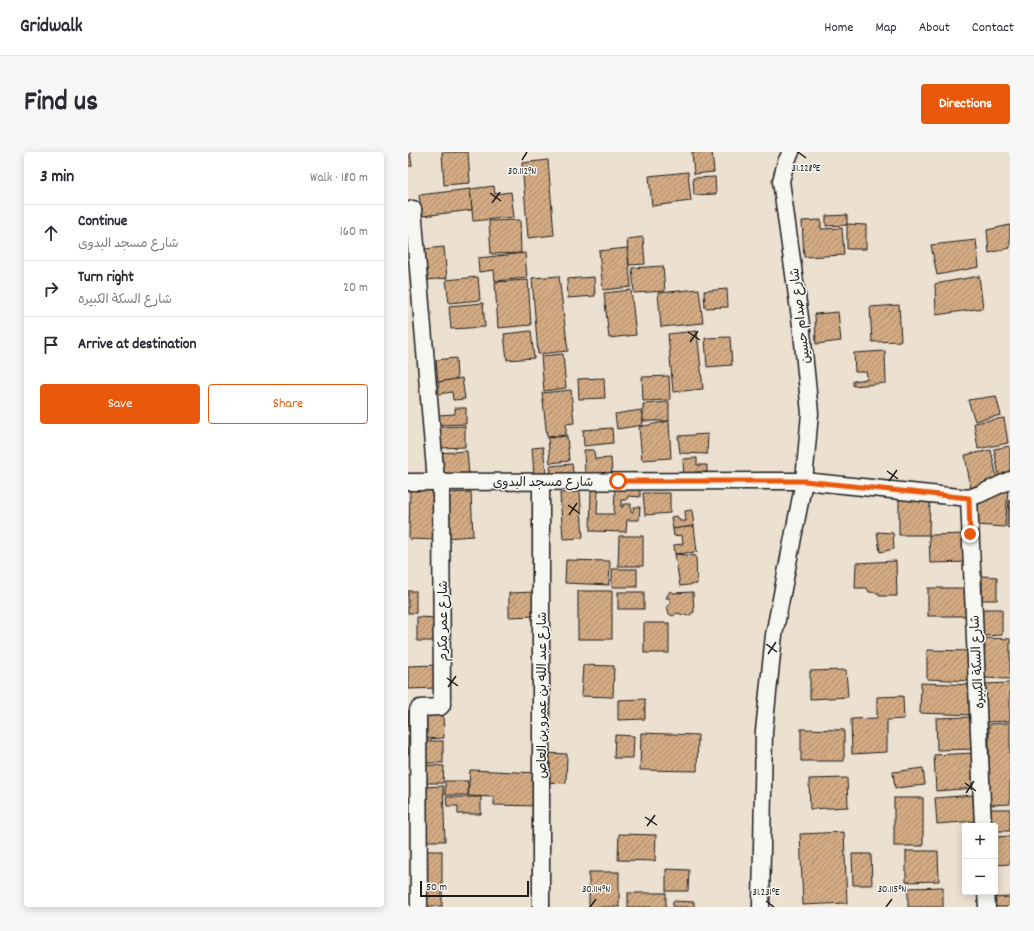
<!DOCTYPE html>
<html lang="en">
<head>
<meta charset="utf-8">
<style>
	:root { --surface:#fff; --page:#f7f7f7; --text:#2b2b33; --muted:#7c7c81; --line:#e1e1e2; --accent:#ea580c }
	body { margin:0; font-family:Dekko,"Playpen Sans Arabic",sans-serif; background:var(--page); color:var(--text) }
	.controls { position:absolute; right:12px; bottom:12px; display:grid; overflow:hidden; border-radius:4px; box-shadow:0 2px 10px #0003 }
	.controls button { width:36px; height:36px; display:grid; place-items:center; padding:0; border:0; border-bottom:1px solid var(--line); background:var(--surface); color:var(--text); font:20px sans-serif }
	.scale { position:absolute; left:12px; bottom:10px; width:109px; box-sizing:border-box; padding-left:4px; border:2px solid #1c1c1c; border-top:0; font-size:11px; line-height:14px; white-space:nowrap; color:#1c1c1c; -webkit-text-stroke:3px #f6f6f2; paint-order:stroke }
	.stop { position:absolute; width:12px; height:12px; margin:-9px; border:3px solid #ea580c; border-radius:50%; background:#fff }
	.stop.end { background:#ea580c; border-color:#fff; box-shadow:0 1px 4px #0008 }
	.list { margin:0; padding:0; list-style:none }
	h2 { display:flex; justify-content:space-between; align-items:center; height:52px; margin:0; padding:0 16px; font-size:17px }
	h2 small { font-size:13px; font-weight:400; color:var(--muted) }
	.list li { display:grid; grid-template-columns:26px 1fr auto; gap:12px; align-items:center; box-sizing:border-box; height:56px; padding:0 16px; border-top:1px solid var(--line) }
	.list b { display:block; font-size:15px; white-space:nowrap }
	.list p { margin:0; font-size:13px; white-space:nowrap; color:var(--muted) }
	.list em { font-size:13px; font-style:normal; color:var(--muted) }
	.actions { display:flex; gap:8px; padding:12px 16px }
	.actions a { flex:1; padding:9px 0; border:1px solid var(--accent); border-radius:4px; text-align:center; font-size:14px; color:var(--accent) }
	.actions .main { background:var(--accent); color:#fff }
	.icon { flex:none; width:22px; height:22px; fill:none; stroke:currentColor; stroke-width:2; stroke-linecap:round; stroke-linejoin:round }
	.map { position:relative; flex:none; width:602px; height:755px; overflow:hidden; border-radius:4px }
	header { display:flex; align-items:center; gap:24px; box-sizing:border-box; height:56px; padding:0 20px; background:var(--surface); border-bottom:1px solid var(--line) }
	header strong { font-size:19px }
	nav { display:flex; gap:22px; margin-inline-start:auto; font-size:14px }
	.intro { display:flex; align-items:center; justify-content:space-between; box-sizing:border-box; height:96px; padding:0 24px }
	h1 { margin:0; font-size:28px }
	.button { padding:10px 18px; border-radius:4px; background:var(--accent); color:#fff; font-size:14px; font-weight:700 }
	main { display:flex; gap:24px; padding:0 24px }
	aside { flex:1; background:var(--surface); border-radius:4px; box-shadow:0 2px 10px #0003 }
	.map>svg:first-child { display:block }
</style>
</head>
<body>
<header>
<strong>Gridwalk</strong>
<nav><a>Home</a><a>Map</a><a>About</a><a>Contact</a></nav>
</header>
<div class="intro"><h1>Find us</h1><a class="button">Directions</a></div>
<main>
<aside>
<h2>3 min<small>Walk · 180 m</small></h2>
<ul class="list">
<li><svg class="icon" aria-label="ahead" viewBox="0 0 24 24"><path d="M12 20V5M6 11l6-6 6 6"/></svg><div><b>Continue</b><p>شارع مسجد البدوى</p></div><em>160 m</em></li>
<li><svg class="icon" aria-label="right" viewBox="0 0 24 24"><path d="M7 20v-9h11M14 6l5 5-5 5"/></svg><div><b>Turn right</b><p>شارع السكة الكبيره</p></div><em>20 m</em></li>
<li><svg class="icon" aria-label="arrive" viewBox="0 0 24 24"><path d="M6 21V4h12l-3 4 3 4H6"/></svg><div><b>Arrive at destination</b></div></li>
</ul>
<div class="actions"><a class="main">Save</a><a>Share</a></div>
</aside>
<div class="map">
<svg width="602" height="755" viewBox="0 0 602 755">
	<defs>
		<pattern id="building-hatch" width="6" height="6" patternUnits="userSpaceOnUse"><rect width="6" height="6" fill="#d3ab84"/><path d="M-1 1l2-2M0 6l6-6M5 7l2-2" fill="none" stroke="#aa8a6b"/></pattern>
	</defs>
	<rect width="100%" height="100%" fill="#ece0d1"/>
	<filter id="ink" filterUnits="userSpaceOnUse"><feTurbulence type="fractalNoise" baseFrequency=".025" numOctaves="2"/><feDisplacementMap in="SourceGraphic" scale="8" xChannelSelector="R" yChannelSelector="G"/><feConvolveMatrix kernelMatrix="1 2 1 2 8 2 1 2 1" color-interpolation-filters="sRGB"/></filter>
	<g filter="url(#ink)">
		<g fill="url(#building-hatch)" stroke="#1c1c1c">
			<path d="M0,0H2L4,14H0Z"/>
			<path d="M34,0H60L62,31L36,33Z"/>
			<path d="M284,0H304L306,20L286,22Z"/>
			<path d="M140,8L146,83L120,86L114,11Z"/>
			<path d="M280,20L283,49L244,54L241,24Z"/>
			<path d="M307,25L308,42L286,43L285,26Z"/>
			<path d="M86,34L87,42L103,40L106,65L65,69L62,37Z"/>
			<path d="M62,37L64,58L14,64L11,43Z"/>
			<path d="M439,63V73L418,74V64Z"/>
			<path d="M112,68L113,101L83,102L81,69Z"/>
			<path d="M413,68V77L434,76L436,103L396,105L394,69Z"/>
			<path d="M439,72L458,73V97H439Z"/>
			<path d="M602,73V96L581,101L579,78Z"/>
			<path d="M235,85L237,112L221,113L219,87Z"/>
			<path d="M568,88L571,115L529,123L523,93Z"/>
			<path d="M36,95L39,126L20,128L16,97Z"/>
			<path d="M219,96L223,135L195,138L191,99Z"/>
			<path d="M117,101L119,126L87,129L86,118L71,120L70,106Z"/>
			<path d="M255,114L257,139L226,141L224,116Z"/>
			<path d="M151,124L160,199L130,202L124,126Z"/>
			<path d="M571,124L575,156L528,163L527,132Z"/>
			<path d="M70,125L72,148L41,151L38,128Z"/>
			<path d="M186,125L187,144L160,146L159,127Z"/>
			<path d="M120,128L123,173L90,176L87,130Z"/>
			<path d="M291,137L295,171L253,175L250,141Z"/>
			<path d="M319,137L320,155L297,156L296,139Z"/>
			<path d="M223,138L228,183L201,186L196,141Z"/>
			<path d="M75,151L77,175L43,177L41,154Z"/>
			<path d="M491,153L493,189L464,190L462,155Z"/>
			<path d="M430,160L433,189L408,192L407,162Z"/>
			<path d="M123,179L126,206L99,208L96,182Z"/>
			<path d="M289,179L295,237L265,240L260,182Z"/>
			<path d="M322,185L324,213L299,215L297,186Z"/>
			<path d="M477,199L478,231L445,234V229L460,227L458,220H447L446,201Z"/>
			<path d="M155,202L158,236L136,239L133,204Z"/>
			<path d="M48,206L49,227L30,230L28,208Z"/>
			<path d="M261,224L262,248L235,249L234,225Z"/>
			<path d="M54,226L57,247L45,248L44,240L31,242L30,230Z"/>
			<path d="M196,226L197,246L171,247L170,227Z"/>
			<path d="M163,238L166,271L158,272V283L139,285L134,241Z"/>
			<path d="M588,244L593,263L567,269L560,248Z"/>
			<path d="M261,250V269H235V252Z"/>
			<path d="M47,256H58V272L30,273V263L47,262Z"/>
			<path d="M233,258L235,273L209,277L207,262Z"/>
			<path d="M596,266L600,291L570,297L566,271Z"/>
			<path d="M261,269L263,306L234,308L231,275Z"/>
			<path d="M57,274V295L31,296L30,275Z"/>
			<path d="M204,276L205,291L176,294L175,278Z"/>
			<path d="M300,282L299,302L272,301L270,284Z"/>
			<path d="M159,284L161,309L142,311L140,286Z"/>
			<path d="M602,294V321L591,324L586,297Z"/>
			<path d="M135,295L138,322L126,323L124,296Z"/>
			<path d="M176,298H186L187,307L203,306L204,321L177,323Z"/>
			<path d="M583,298L590,331L563,337L557,303Z"/>
			<path d="M59,299L61,323L33,325L31,301Z"/>
			<path d="M289,306V313H299V320H288V327H276L275,307Z"/>
			<path d="M164,312L166,327L144,329L142,314Z"/>
			<path d="M207,337H232V345L220,344L219,348H213V355H215V352H223V360H225L226,355H232L231,368H219L218,380L182,379L183,338H190L189,362H206Z"/>
			<path d="M600,337L597,375L568,373L570,349Z"/>
			<path d="M2,338H30L29,388L1,387Z"/>
			<path d="M63,340L65,384L38,386L36,341Z"/>
			<path d="M172,340L175,386L155,387L152,341Z"/>
			<path d="M235,341H262V361L237,363Z"/>
			<path d="M491,347H522L521,383H491Z"/>
			<path d="M601,348H602V376L599,375Z"/>
			<path d="M284,358L286,374L265,377L263,365L269,364L272,369H278L277,359Z"/>
			<path d="M286,374L289,400L267,402L266,393L275,392L274,383L266,384L265,377Z"/>
			<path d="M469,380L485,381L486,397L472,400Z"/>
			<path d="M562,382L563,410L522,411L521,383Z"/>
			<path d="M211,384H235V414H210Z"/>
			<path d="M267,402L288,404L289,432L272,434Z"/>
			<path d="M158,408L202,409L201,433L157,431Z"/>
			<path d="M488,409L489,444H471V441L461,440L459,436H447L448,411Z"/>
			<rect x="204" y="417" width="25" height="18"/>
			<path d="M574,424L589,425V448H574Z"/>
			<rect x="520" y="436" width="43" height="28"/>
			<rect x="0" y="439" width="8" height="22"/>
			<rect x="170" y="439" width="34" height="48"/>
			<path d="M262,439L266,441L285,440L286,460L280,464L269,461L265,464L261,462L259,454L262,453V446H258Z"/>
			<path d="M128,440L129,464L101,465V441Z"/>
			<rect x="210" y="440" width="26" height="17"/>
			<path d="M572,457H594V483L573,484Z"/>
			<path d="M9,465L30,466V489H9Z"/>
			<rect x="236" y="471" width="25" height="30"/>
			<path d="M577,486L602,487V527L576,526Z"/>
			<path d="M519,498L565,499L564,529L519,527Z"/>
			<path d="M29,513V536L0,537V514Z"/>
			<path d="M175,513L206,514L205,545L173,544Z"/>
			<path d="M438,518L440,545L402,547V519Z"/>
			<path d="M513,531L567,533L566,563L512,561Z"/>
			<path d="M602,531V569L578,570L577,532Z"/>
			<path d="M495,544L496,567L479,568V600L444,602L443,567L469,566V545Z"/>
			<path d="M237,547V567L210,568V548Z"/>
			<path d="M0,559H7L8,579H0Z"/>
			<path d="M35,561L36,586L15,587L14,562Z"/>
			<path d="M566,565L567,597L529,598L528,566Z"/>
			<path d="M602,571V652L581,653V572Z"/>
			<path d="M393,577L436,578V609H393Z"/>
			<path d="M233,581L290,583L289,619L232,618Z"/>
			<path d="M207,583L226,584L225,606H206Z"/>
			<rect x="0" y="584" width="8" height="18"/>
			<rect x="16" y="589" width="19" height="22"/>
			<path d="M136,601L159,602L158,631L135,630Z"/>
			<path d="M566,601L568,636L528,639L526,603Z"/>
			<path d="M17,613L36,614L35,631H17Z"/>
			<path d="M515,616L517,633L487,636L485,620Z"/>
			<path d="M62,618L130,621L128,654L86,653V645L60,644Z"/>
			<path d="M439,626L440,655L402,657L401,627Z"/>
			<rect x="37" y="629" width="23" height="14"/>
			<path d="M35,634L37,689H18L16,635Z"/>
			<path d="M565,643L567,669L529,672L527,646Z"/>
			<path d="M38,645H73V662H50V654H39Z"/>
			<rect x="486" y="646" width="29" height="48"/>
			<path d="M581,657H602V679H587V674H581Z"/>
			<path d="M436,680L439,751L395,753L392,682Z"/>
			<path d="M211,682L248,683L247,709L210,708Z"/>
			<path d="M602,684V712L587,713V685Z"/>
			<rect x="13" y="699" width="21" height="55"/>
			<path d="M498,699H530L531,729L498,730Z"/>
			<path d="M444,702H463L464,733H445Z"/>
			<path d="M258,717L281,718L280,739H258Z"/>
			<rect x="181" y="720" width="30" height="35"/>
			<path d="M535,735V755H500V736Z"/>
			<rect x="220" y="741" width="38" height="14"/>
			<path d="M602,745V755H582L581,746Z"/>
			<path d="M265,749L286,750V755H265Z"/>
		</g>
		<g fill="none" stroke-linecap="round" stroke-linejoin="round">
			<g stroke="#1c1c1c" stroke-width="19">
				<g id="minor">
					<path d="M5,57L28,329"/>
					<path d="M0,330L396,329L561,346L572,342L602,328"/>
					<path d="M561,346L575,674"/>
					<path d="M578,740L579,755"/>
					<path d="M11,755L10,558L12,556L32,555L34,553L33,329"/>
					<path d="M133,755V330"/>
					<path d="M353,755L356,579L366,483L396,329L402,261L394,180L373,29L378,10L383,0"/>
				</g>
			</g>
			<use href="#minor" stroke="#f6f6f2" stroke-width="16"/>
		</g>
	</g>
	<g fill="none" stroke-linecap="round" stroke-linejoin="round" filter="url(#ink)">
		<path stroke="#ea580c" stroke-width="5" d="M210,329H396L561,346L562,382"/>
	</g>
	<path fill="none" stroke="#1c1c1c" stroke-width="1.5" d="M390,0L398,6M114,8L119,0M82,41L93,49M84,51L92,40M280,180L292,188M282,190L290,179M479,319L490,327M481,329L489,318M160,353L171,361M161,363L169,351M358,492L369,500M360,502L368,490M39,526L50,534M40,535L48,524M557,631L568,639M558,641L566,629M237,665L249,673M239,674L247,663M358,749L366,755M182,755L188,747M478,755L484,747"/>
	<g text-anchor="middle" stroke-width="3" stroke-linejoin="round" paint-order="stroke">
		<g font-size="13" fill="#1c1c1c" stroke="#f6f6f2">
			<text transform="translate(391 164) rotate(-97)" y="5">شارع صدام حسين</text>
			<text x="135" y="334">شارع مسجد البدوى</text>
			<text transform="translate(34 469) rotate(-90)" y="5">شارع عمر مكرم</text>
			<text transform="translate(568 510) rotate(-93)" y="5">شارع السكة الكبيره</text>
			<text transform="translate(133 543) rotate(-90)" y="5">شارع عبد الله بن عمرو بن العاص</text>
		</g>
	</g>
	<g font-size="10" text-anchor="middle" fill="#1c1c1c" stroke="#f6f6f2" stroke-width="3" stroke-linejoin="round" paint-order="stroke">
		<text x="398" y="19">31.228°E</text>
		<text x="114" y="22">30.112°N</text>
		<text x="188" y="740">30.114°N</text>
		<text x="484" y="740">30.115°N</text>
		<text x="358" y="743">31.231°E</text>
	</g>
</svg>
<div class="controls">
<button>+</button>
<button>−</button>
</div>
<div class="scale">50 m</div>
<div class="stop" style="left:210px;top:329px"></div>
<div class="stop end" style="left:562px;top:382px"></div>
</div>
</main>
</body>
</html>
